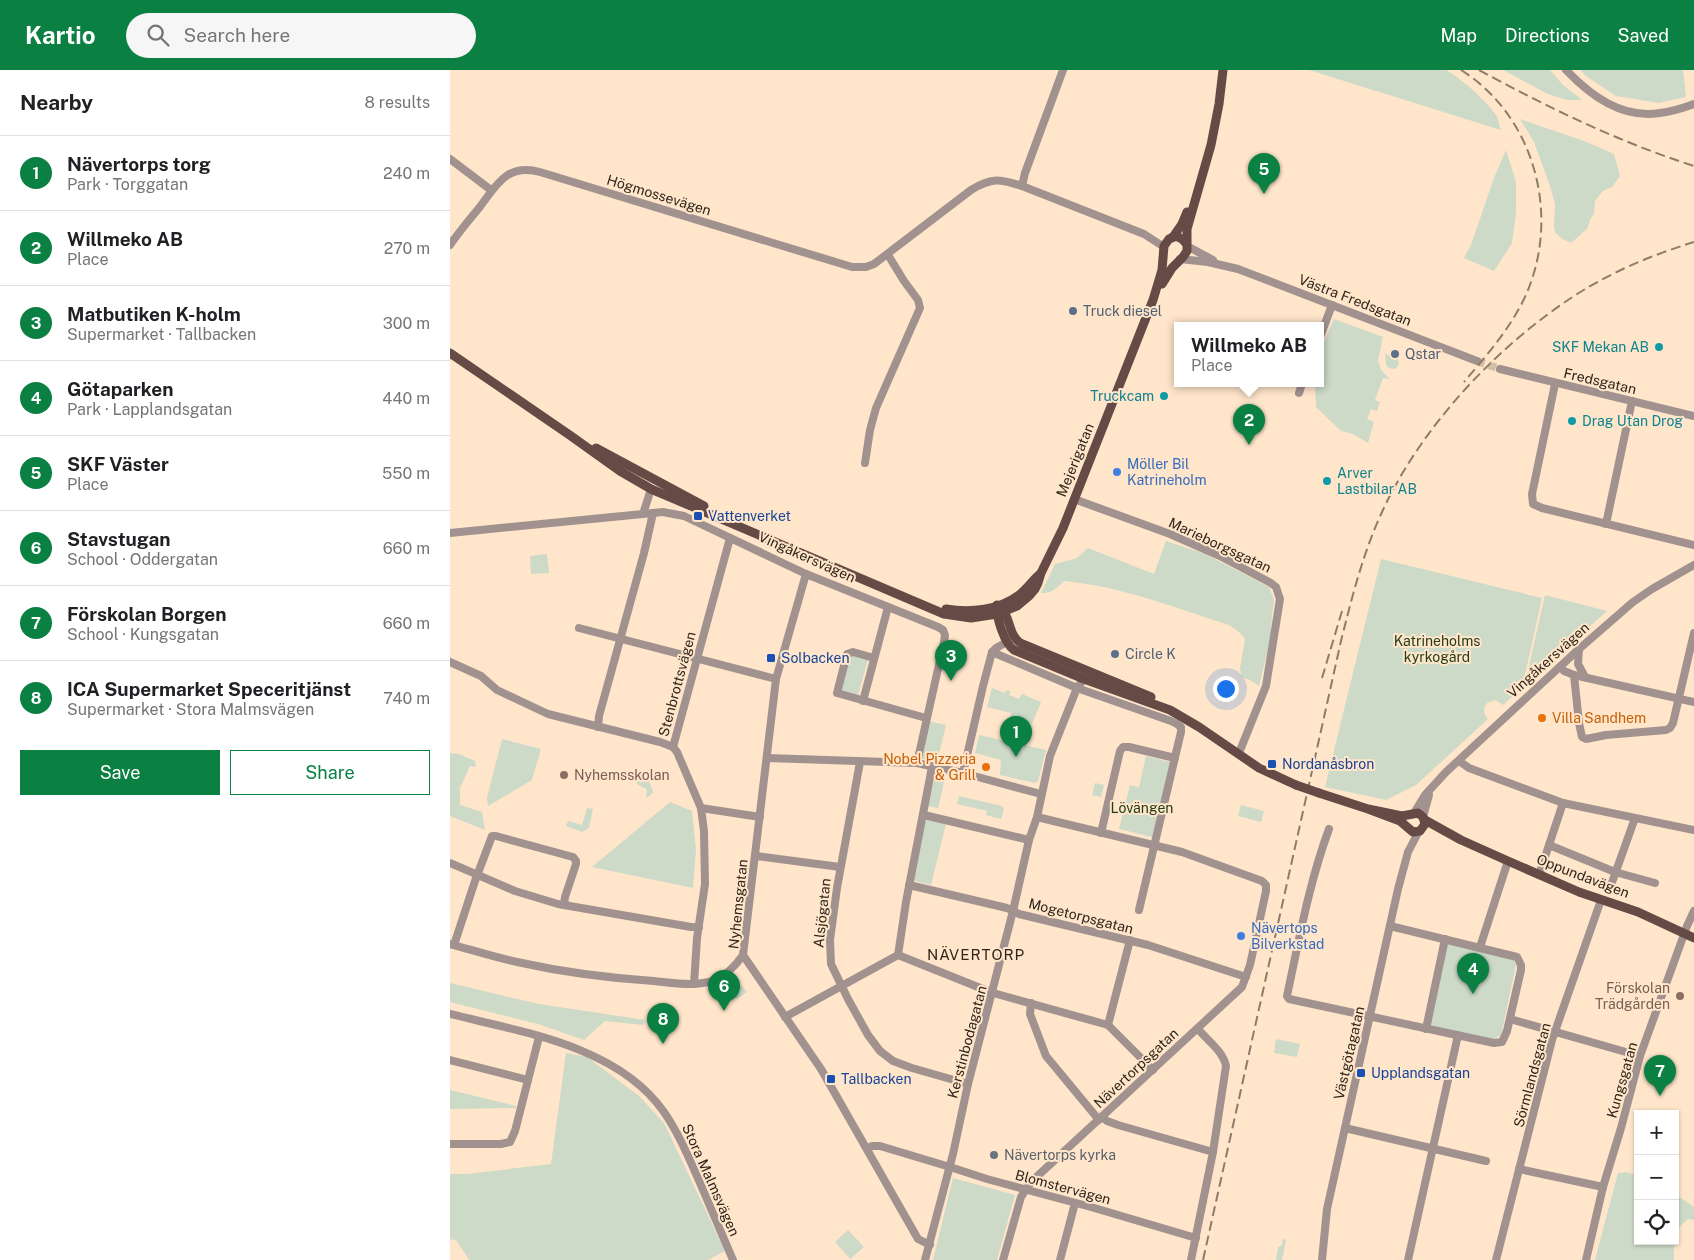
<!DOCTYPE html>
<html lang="en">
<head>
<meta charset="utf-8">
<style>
	:root { --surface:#fff; --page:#f6f6f6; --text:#202124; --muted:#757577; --line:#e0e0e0; --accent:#0b8043 }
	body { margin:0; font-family:"Public Sans",sans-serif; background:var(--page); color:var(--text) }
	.controls { position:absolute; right:15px; bottom:15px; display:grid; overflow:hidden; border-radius:0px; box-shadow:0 1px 4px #0004 }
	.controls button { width:45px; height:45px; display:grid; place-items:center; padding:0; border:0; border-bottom:1px solid var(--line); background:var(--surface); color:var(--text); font:25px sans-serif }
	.you { position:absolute; left:775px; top:618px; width:18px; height:18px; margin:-12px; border:4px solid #fff; border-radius:50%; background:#1a73e8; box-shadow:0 0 0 8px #1a73e833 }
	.badge { display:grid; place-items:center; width:32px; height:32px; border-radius:50%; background:var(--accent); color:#fff; font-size:16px; font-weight:700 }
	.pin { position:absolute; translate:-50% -41px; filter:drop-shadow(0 1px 2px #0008) }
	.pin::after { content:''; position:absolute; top:26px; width:18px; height:15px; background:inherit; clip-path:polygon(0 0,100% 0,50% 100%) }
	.popup { position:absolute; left:724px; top:252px; width:150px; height:65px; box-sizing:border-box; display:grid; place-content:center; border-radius:0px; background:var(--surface); filter:drop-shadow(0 1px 4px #0005); font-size:16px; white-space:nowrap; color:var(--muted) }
	.popup b { font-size:19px; color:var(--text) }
	.popup::after { content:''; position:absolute; left:50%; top:100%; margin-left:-10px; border:10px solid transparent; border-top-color:var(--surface) }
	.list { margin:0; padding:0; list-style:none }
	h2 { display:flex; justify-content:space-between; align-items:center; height:65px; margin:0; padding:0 20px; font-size:21px }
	h2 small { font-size:16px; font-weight:400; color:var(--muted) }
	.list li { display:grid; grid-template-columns:32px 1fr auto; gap:15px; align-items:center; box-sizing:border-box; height:75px; padding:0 20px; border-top:1px solid var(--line) }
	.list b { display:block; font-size:19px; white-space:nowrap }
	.list p { margin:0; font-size:16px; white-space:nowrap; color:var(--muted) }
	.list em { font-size:16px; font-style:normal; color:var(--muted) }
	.actions { display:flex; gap:10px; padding:15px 20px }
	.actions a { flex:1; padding:11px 0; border:1px solid var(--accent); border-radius:0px; text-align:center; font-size:18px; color:var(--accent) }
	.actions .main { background:var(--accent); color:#fff }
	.icon { flex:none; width:28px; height:28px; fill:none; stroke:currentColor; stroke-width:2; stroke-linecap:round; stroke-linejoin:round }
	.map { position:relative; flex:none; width:1244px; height:1190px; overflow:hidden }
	header { display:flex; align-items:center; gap:30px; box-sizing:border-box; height:70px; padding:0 25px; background:var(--accent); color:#fff }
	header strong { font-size:24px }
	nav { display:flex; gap:28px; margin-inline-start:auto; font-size:18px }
	.search { width:350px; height:45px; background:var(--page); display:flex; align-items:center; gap:12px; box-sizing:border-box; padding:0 18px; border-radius:28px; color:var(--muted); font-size:19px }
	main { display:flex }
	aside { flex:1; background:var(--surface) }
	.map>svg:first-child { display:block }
</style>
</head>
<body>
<header>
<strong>Kartio</strong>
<div class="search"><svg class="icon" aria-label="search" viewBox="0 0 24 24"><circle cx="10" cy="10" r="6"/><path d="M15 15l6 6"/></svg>Search here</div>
<nav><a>Map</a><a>Directions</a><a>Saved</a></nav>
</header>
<main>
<aside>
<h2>Nearby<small>8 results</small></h2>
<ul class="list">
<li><span class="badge">1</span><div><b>Nävertorps torg</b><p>Park · Torggatan</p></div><em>240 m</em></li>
<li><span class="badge">2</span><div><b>Willmeko AB</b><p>Place</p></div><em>270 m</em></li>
<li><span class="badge">3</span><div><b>Matbutiken K-holm</b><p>Supermarket · Tallbacken</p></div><em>300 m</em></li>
<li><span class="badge">4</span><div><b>Götaparken</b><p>Park · Lapplandsgatan</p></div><em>440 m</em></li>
<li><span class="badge">5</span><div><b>SKF Väster</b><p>Place</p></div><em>550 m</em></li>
<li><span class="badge">6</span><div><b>Stavstugan</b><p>School · Oddergatan</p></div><em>660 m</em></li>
<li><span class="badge">7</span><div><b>Förskolan Borgen</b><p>School · Kungsgatan</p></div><em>660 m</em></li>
<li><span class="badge">8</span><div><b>ICA Supermarket Speceritjänst</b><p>Supermarket · Stora Malmsvägen</p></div><em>740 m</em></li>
</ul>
<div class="actions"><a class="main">Save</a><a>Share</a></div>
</aside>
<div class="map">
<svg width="1244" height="1190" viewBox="0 0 1244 1190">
	<rect width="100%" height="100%" fill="#ffe5ca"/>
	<g fill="#ccdac7">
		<path d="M859,0H996C1010,7 1037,32 1046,45C1049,49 1049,56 1051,60Z"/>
		<path d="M1053,0H1100L1113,15L1132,30H1117L1098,24Z"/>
		<path d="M1130,0H1233L1236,27L1209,33L1166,26L1136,6Z"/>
		<path d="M1070,49L1134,71L1164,84L1170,106L1162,117L1153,121L1145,131L1144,143L1140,150L1137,159L1121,173L1112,169L1105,162L1104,156L1105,134L1100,116L1084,72Z"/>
		<path d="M1056,80L1066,112V142L1062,173L1044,201L1014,188L1021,175L1044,108Z"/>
		<path d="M884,249L933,267L928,290L931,300L940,309L933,308L925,330L930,332L927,341L921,339L917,349L924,352L918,373L903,364L891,361L866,337L865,314H870V281Z"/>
		<path d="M935,284L948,289L949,294L945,299L939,298L936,295Z"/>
		<path d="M716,471L755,484L819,517L824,530L822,545L820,571L809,616L800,610L792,607L790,599L795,569L789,562L779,555C725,538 671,516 614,511C607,518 601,524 591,523L605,494L627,488L638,478L704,504Z"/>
		<path d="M97,484L99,503L81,504L80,486Z"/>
		<path d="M931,489L1092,528L1072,618L1053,635L1045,630L1037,633C1033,638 1033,643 1038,649L966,715L936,730L875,717Z"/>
		<path d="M1095,525L1157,541L1075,614Z"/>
		<path d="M399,583L418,589L408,625L389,620Z"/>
		<path d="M542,618L555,623L557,620L560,621L559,625L569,629L572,624L591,632L582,654L560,649L561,643L537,637Z"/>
		<path d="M478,651L496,655L487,692L469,688Z"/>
		<path d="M529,665L596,680L588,711L585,713L550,705L551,690L525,683Z"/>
		<path d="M52,669L91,679L82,710L38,736L37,728Z"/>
		<path d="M0,683L9,684L25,691L26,697L20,696L10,718V735L32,742L35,760L0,746Z"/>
		<path d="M696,686L720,692L702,767L669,759L680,715L689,717Z"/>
		<path d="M186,703C195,704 202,714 203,723L196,728L197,719L188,715L184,706Z"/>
		<path d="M484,710L494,712L488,738L478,736Z"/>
		<path d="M645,713L654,715L651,727L642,725Z"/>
		<path d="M509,726L552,736L554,739L551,749L536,745L537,741L507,734Z"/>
		<path d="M220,732L242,741L246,780L243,818L142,797Z"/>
		<path d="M791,735L814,741L811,752L788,746Z"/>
		<path d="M137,738L143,739L139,758L132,762L116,756L118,751L132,755Z"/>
		<path d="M478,749L496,754L481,815L465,811L462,808L474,752Z"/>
		<path d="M997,871L1063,888L1066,895L1051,965L1044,969L982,957L979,952Z"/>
		<path d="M0,913L89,934L195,950L193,955L155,951L134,970L88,954L0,932Z"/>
		<path d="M291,915L297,922L287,929L281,922Z"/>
		<path d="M826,969L850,974L847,987L824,983Z"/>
		<path d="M116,983L137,987L189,1026L214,1053L275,1181L258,1190H19L7,1171L0,1169V1104H17L101,1094Z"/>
		<path d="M0,1020L66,1036V1038L0,1039Z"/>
		<path d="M1177,1102L1188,1106V1171H1224V1190H1145L1168,1103Z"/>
		<path d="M503,1108L565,1125L547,1190H483Z"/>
		<path d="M1225,1124L1244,1137V1150L1238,1149L1226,1160L1225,1163Z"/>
		<path d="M398,1160L414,1177L400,1189L385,1172Z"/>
		<path d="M833,1169L836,1170L832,1190H826L828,1177L832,1175Z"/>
	</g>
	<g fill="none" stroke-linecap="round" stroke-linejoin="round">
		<path stroke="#d5bfa7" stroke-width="8" stroke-dasharray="8 4" stroke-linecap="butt" d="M1027,291L1050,299"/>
		<g stroke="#a2928f" stroke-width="8">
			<path d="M1116,0C1141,26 1172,49 1210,43C1222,42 1233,38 1244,34"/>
			<path d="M0,89L41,120"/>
			<path d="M572,116L575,103L613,0"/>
			<path d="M0,175C9,162 19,150 29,138C46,116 56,93 90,102L402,197H416L424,194L521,120C542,107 550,109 572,116L694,164L714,177"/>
			<path d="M737,176L763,190"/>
			<path d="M730,189L758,192L788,199L1027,291"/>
			<path d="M870,267L882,235"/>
			<path d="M1050,299L1244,346"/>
			<path d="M1105,314L1082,424L1083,434L1092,438L1244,475"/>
			<path d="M849,323L852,314"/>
			<path d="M415,393L420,360L426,338L470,238L468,230L454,211L438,185"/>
			<path d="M624,429L720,464L770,486L821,513L826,517L830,529L816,616L789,683"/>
			<path d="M193,444L201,419"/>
			<path d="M1156,454L1182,331"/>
			<path d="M0,463L203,443L213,442L234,446L356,504L488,557L493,560L495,565L494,572L467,693"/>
			<path d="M356,504L326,609L293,885L371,999L468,1169L480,1175"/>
			<path d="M129,558L326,609"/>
			<path d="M1129,579L1128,594L1135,607"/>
			<path d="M542,582L627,618L721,651L727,654L731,657V662L689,840"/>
			<path d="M424,588L403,582L397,584L387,623L476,648"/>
			<path d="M0,592L31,606L47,620L98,644L210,672L223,677L227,682L251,738L254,761L255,814L247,868L244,914"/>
			<path d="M1110,597L1114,601L1124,605L1244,632"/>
			<path d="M1124,605L1129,653L1132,667L1136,669L1156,665L1216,660L1220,658L1223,653L1244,563"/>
			<path d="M413,631L438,537"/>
			<path d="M148,657L149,646L194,483L203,443"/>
			<path d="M223,677L280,468"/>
			<path d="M317,688L467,693L513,703L591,724"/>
			<path d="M1009,691L1019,698L1113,733L1244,760"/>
			<path d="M410,692L387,818L380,870L381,894L398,929L418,965L430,981L443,991L462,998L518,1014"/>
			<path d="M513,703L533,616L542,582L546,578L557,572"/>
			<path d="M251,738L310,747"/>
			<path d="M964,743L975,725L996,702L1129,579L1183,532L1202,519L1244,495"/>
			<path d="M474,745L579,770"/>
			<path d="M973,747L979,725"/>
			<path d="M879,759C859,813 849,870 837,926L839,929L1044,973L1052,972L1057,961L1071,900V895L1067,887L940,856"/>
			<path d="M651,763L670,681L673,677H679L725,688"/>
			<path d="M1099,775L1165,802L1205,813"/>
			<path d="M306,786L390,797"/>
			<path d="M0,793L65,821L108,834L241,857H249"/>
			<path d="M1089,805L1113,733"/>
			<path d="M459,815L557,838L569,844L698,875L796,907"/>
			<path d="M1160,818L1185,748"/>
			<path d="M0,874C22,880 44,887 67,892C112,902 158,908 204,911C224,913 245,917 265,910C277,905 286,895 293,885"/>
			<path d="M4,875L25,811L42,766H46L123,787L126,791V794L115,827L114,835"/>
			<path d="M1030,877L1058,791"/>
			<path d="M448,885L543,923L658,955L703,1000"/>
			<path d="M581,933L580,944L596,986L649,1050"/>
			<path d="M0,944C72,962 168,976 214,1042C229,1064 239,1088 250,1113C261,1139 272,1164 283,1190"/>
			<path d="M335,947L448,885L456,832L482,697"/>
			<path d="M1060,949L1190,986"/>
			<path d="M658,955L680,870"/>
			<path d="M976,959L995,869"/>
			<path d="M0,990L78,1010"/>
			<path d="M652,1047L657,1051L668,1055L763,1082"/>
			<path d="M895,1058L1036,1091"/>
			<path d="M0,1074H51L60,1072L65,1061L89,967"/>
			<path d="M417,1079L422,1076H430L500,1097L537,1109L641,1137L746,1168"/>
			<path d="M1069,1099L1153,1117"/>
			<path d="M475,1190L503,1084L518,1014L563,841L579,770L587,747L600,686L627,618L634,609"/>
			<path d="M553,1190L571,1127L581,1112L792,917L800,895L816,821V815L812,811L732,782L587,747"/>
			<path d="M610,1190L625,1133"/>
			<path d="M741,1190L763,1082L776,996C773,981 757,970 748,959"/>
			<path d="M872,1190L877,1139L948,819L958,782L969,761"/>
			<path d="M958,1190L1008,965"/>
			<path d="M1046,1190L1102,970L1151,830"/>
			<path d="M1136,1190L1153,1117L1171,1058L1190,986L1237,856L1244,841"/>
		</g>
		<g stroke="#654a45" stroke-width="9">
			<path d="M723,167L732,154L737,142"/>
			<path d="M712,214L722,198L733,187L737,181V159L761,75L769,34L773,0"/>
			<path d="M0,283L121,366L170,401L201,419L494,544L521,548L547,544L567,536L579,526L585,519L588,513L591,503L613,458L703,230L712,200L714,176L719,169L726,166L732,169L736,173"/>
			<path d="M146,378L254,436"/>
			<path d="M547,535C546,547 554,573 564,580L634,609L720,640L749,657L809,698L846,715"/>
			<path d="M551,538C561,548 558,564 570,573L701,627"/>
			<path d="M496,539C521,543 549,540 569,525C577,519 582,511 589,505"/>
			<path d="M869,723L918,739L950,751L963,762L970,761L975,754L973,747L968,743L952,746L918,739"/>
			<path d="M975,750L1011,770L1058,791L1129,822L1188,842L1244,868"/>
		</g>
		<g stroke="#8d7c6a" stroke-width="2" stroke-dasharray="10 5" stroke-linecap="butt">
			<path d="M1011,0C1086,47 1112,149 1074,229C1059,260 1036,286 1014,312"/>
			<path d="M1029,0C1099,38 1169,72 1244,96"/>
			<path d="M872,608L892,541"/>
			<path d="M753,1190L891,571C902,527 913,483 932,442C971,357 1046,277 1124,226C1161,202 1202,185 1244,172"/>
		</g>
		<path stroke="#654a45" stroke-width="9" d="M846,715L869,723"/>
	</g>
	<g fill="#5c6f8a" stroke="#ffe5ca" stroke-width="2">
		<circle cx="623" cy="241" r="5"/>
		<circle cx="945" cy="284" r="5"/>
		<circle cx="665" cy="584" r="5"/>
	</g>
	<g fill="#0f9aa8" stroke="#ffe5ca" stroke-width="2">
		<circle cx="1209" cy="277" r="5"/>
		<circle cx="714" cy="326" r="5"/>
		<circle cx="1122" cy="351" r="5"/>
		<circle cx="877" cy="411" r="5"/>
	</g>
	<g fill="#3f7fe0" stroke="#ffe5ca" stroke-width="2">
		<circle cx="667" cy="402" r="5"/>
		<circle cx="791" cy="866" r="5"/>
	</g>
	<g fill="#1a4fb4" stroke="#ffe5ca" stroke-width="2">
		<rect x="243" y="441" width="10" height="10" rx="2.5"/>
		<rect x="316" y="583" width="10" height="10" rx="2.5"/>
		<rect x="817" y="689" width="10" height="10" rx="2.5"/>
		<rect x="906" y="998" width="10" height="10" rx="2.5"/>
		<rect x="376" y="1004" width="10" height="10" rx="2.5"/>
	</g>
	<g fill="#e8710a" stroke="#ffe5ca" stroke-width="2">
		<circle cx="1092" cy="648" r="5"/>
		<circle cx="536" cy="697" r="5"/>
	</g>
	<g fill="#8d6e63" stroke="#ffe5ca" stroke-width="2">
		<circle cx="114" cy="705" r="5"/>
		<circle cx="1230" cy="926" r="5"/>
	</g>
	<circle fill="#6b7280" stroke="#ffe5ca" stroke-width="2" cx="544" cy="1085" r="5"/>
	<g text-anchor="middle" stroke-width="4" stroke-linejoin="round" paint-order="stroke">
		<g font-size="14" fill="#2f251b" stroke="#ffe5ca">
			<text transform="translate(209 125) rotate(17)" y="5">Högmossevägen</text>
			<text transform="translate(905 230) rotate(21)" y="5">Västra Fredsgatan</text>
			<text transform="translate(1150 311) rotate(13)" y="5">Fredsgatan</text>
			<text transform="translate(625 390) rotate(-68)" y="5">Mejerigatan</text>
			<text transform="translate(770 475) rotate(25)" y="5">Marieborgsgatan</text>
			<text transform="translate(357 487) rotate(24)" y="5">Vingåkersvägen</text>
			<text transform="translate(1098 590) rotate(-42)" y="5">Vingåkersvägen</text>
			<text transform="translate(227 614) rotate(-75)" y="5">Stenbrottsvägen</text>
			<text transform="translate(1133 806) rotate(21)" y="5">Oppundavägen</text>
			<text transform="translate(288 834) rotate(-84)" y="5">Nyhemsgatan</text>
			<text transform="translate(372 843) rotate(-84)" y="5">Alsjögatan</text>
			<text transform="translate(631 846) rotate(14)" y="5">Mogetorpsgatan</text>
			<text transform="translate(517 972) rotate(-75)" y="5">Kerstinbodagatan</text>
			<text transform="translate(899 983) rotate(-77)" y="5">Västgötagatan</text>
			<text transform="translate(686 998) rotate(-43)" y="5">Nävertorpsgatan</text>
			<text transform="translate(1082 1005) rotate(-75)" y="5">Sörmlandsgatan</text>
			<text transform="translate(1172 1010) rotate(-74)" y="5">Kungsgatan</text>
			<text transform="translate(261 1110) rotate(66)" y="5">Stora Malmsvägen</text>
			<text transform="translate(613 1117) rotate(15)" y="5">Blomstervägen</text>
		</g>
		<g font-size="14" fill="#4e5e75" stroke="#ffe5ca" text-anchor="start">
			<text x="633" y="246">Truck diesel</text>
			<text x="955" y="289">Qstar</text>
			<text x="675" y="589">Circle K</text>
		</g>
		<g font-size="14" fill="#0d838f" stroke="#ffe5ca" text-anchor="end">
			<text x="1199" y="282">SKF Mekan AB</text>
			<text x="704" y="331">Truckcam</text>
			<text x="1132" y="356" text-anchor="start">Drag Utan Drog</text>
			<text x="887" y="408" text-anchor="start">Arver<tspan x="887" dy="16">Lastbilar AB</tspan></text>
		</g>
		<g font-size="14" fill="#366cbe" stroke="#ffe5ca" text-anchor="start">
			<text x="677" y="399">Möller Bil<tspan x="677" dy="16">Katrineholm</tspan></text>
			<text x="801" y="863">Nävertops<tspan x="801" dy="16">Bilverkstad</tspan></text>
		</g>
		<g font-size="14" fill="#164399" stroke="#ffe5ca" text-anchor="start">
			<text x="258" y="451">Vattenverket</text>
			<text x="331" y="593">Solbacken</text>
			<text x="832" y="699">Nordanåsbron</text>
			<text x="921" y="1008">Upplandsgatan</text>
			<text x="391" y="1014">Tallbacken</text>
		</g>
		<g font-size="14" fill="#223d16" stroke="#ffe5ca">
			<text x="987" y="576">Katrineholms<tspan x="987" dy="16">kyrkogård</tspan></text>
			<text x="692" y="743">Lövängen</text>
		</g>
		<g font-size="14" fill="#c56008" stroke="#ffe5ca" text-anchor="start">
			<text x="1102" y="653">Villa Sandhem</text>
			<text x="526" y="694" text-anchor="end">Nobel Pizzeria<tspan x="526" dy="16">&amp; Grill</tspan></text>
		</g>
		<g font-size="14" fill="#785e54" stroke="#ffe5ca" text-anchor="start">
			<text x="124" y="710">Nyhemsskolan</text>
			<text x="1220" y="923" text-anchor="end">Förskolan<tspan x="1220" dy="16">Trädgården</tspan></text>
		</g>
		<g font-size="14" fill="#5b616d" stroke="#ffe5ca" text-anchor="start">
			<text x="554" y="1090">Nävertorps kyrka</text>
		</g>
		<g font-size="15" letter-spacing="1" fill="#2f251b" stroke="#ffe5ca">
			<text x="526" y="890">NÄVERTORP</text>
		</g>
	</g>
</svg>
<div class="controls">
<button>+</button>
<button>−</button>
<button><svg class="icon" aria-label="locate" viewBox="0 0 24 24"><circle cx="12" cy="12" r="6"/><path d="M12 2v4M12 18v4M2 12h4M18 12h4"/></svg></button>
</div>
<div class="you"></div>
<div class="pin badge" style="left:566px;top:687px">1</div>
<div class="pin badge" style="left:799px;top:375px">2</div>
<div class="popup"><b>Willmeko AB</b>Place</div>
<div class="pin badge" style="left:501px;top:611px">3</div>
<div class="pin badge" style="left:1023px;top:924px">4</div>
<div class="pin badge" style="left:814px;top:124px">5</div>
<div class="pin badge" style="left:274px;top:941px">6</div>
<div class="pin badge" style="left:1210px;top:1026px">7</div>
<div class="pin badge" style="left:213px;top:974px">8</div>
</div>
</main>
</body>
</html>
